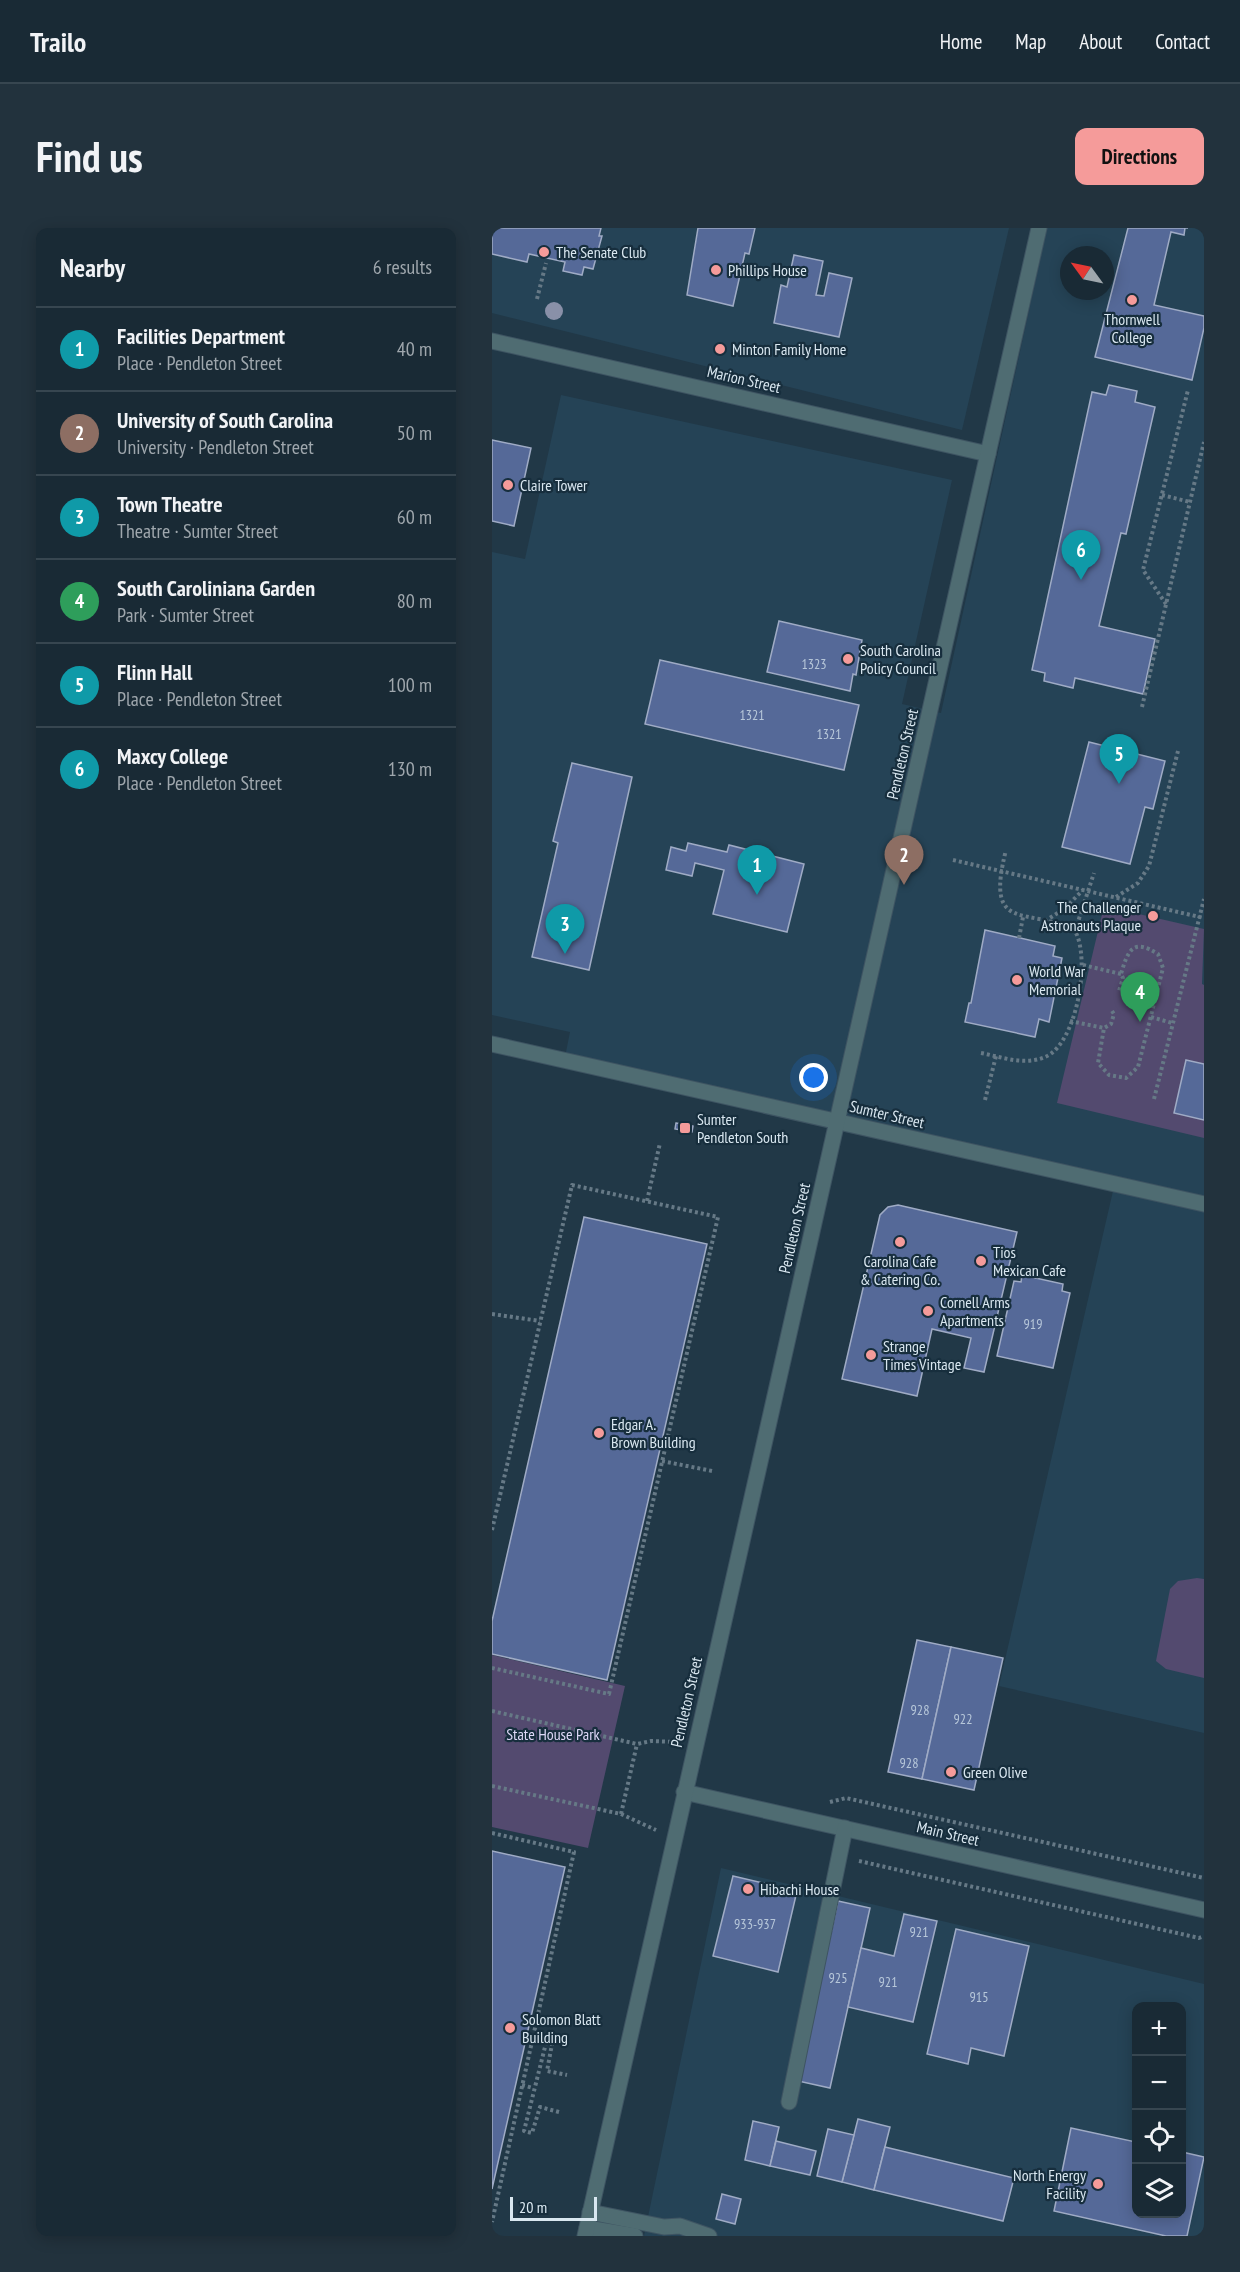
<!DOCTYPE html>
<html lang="en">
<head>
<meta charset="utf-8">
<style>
	:root { --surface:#192a35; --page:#22323d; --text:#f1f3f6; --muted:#9fa7ad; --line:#374650; --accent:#f59b9a }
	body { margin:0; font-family:"PT Sans Narrow",sans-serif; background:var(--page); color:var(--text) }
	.controls { position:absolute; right:18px; bottom:18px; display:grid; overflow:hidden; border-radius:12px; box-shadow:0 3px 15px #0003 }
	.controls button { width:54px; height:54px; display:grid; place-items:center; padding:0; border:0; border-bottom:2px solid var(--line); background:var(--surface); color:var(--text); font:30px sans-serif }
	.compass { position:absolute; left:568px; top:18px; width:54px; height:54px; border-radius:50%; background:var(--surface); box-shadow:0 3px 15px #0003; rotate:303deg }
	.scale { position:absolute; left:18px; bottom:15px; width:87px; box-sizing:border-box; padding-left:6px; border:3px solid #d9e7f0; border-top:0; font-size:16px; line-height:21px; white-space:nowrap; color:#d9e7f0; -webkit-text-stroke:4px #172e3d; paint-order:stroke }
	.you { position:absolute; left:322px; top:850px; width:21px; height:21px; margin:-15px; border:4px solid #fff; border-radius:50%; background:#1a73e8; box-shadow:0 0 0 9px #1a73e833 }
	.badge { display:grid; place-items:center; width:39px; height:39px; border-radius:50%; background:var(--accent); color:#fff; font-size:20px; font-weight:700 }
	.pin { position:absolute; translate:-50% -50px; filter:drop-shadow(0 2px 3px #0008) }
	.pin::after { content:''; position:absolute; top:32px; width:21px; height:18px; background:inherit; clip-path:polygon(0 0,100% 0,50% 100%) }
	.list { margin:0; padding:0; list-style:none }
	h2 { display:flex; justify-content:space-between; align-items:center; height:78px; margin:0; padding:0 24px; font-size:26px }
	h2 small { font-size:20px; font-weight:400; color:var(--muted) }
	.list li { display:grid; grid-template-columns:39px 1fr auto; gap:18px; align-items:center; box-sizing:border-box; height:84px; padding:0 24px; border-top:2px solid var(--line) }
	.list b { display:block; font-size:22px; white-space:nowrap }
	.list p { margin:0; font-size:20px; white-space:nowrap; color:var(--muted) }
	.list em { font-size:20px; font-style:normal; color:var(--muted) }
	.icon { flex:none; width:33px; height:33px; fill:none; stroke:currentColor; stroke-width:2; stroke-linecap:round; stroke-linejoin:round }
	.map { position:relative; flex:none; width:712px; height:2008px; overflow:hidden; border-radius:12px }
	header { display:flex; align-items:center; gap:36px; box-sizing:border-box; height:84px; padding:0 30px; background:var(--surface); border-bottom:2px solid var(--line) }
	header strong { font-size:28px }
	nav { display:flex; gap:33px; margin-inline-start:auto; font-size:21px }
	.intro { display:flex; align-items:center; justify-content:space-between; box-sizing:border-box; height:144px; padding:0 36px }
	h1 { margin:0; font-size:42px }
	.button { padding:15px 27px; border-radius:12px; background:var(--accent); color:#111; font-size:21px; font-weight:700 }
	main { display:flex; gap:36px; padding:0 36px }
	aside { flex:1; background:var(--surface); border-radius:12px; box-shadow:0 3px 15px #0003 }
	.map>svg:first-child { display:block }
</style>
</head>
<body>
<header>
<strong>Trailo</strong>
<nav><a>Home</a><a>Map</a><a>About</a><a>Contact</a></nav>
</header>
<div class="intro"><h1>Find us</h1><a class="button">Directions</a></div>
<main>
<aside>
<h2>Nearby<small>6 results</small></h2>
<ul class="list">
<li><span class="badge" style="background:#0f9aa8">1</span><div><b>Facilities Department</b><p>Place · Pendleton Street</p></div><em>40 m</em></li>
<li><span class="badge" style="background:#8d6e63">2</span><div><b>University of South Carolina</b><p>University · Pendleton Street</p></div><em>50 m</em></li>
<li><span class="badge" style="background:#0f9aa8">3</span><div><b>Town Theatre</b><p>Theatre · Sumter Street</p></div><em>60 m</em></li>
<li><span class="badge" style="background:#2e9e5b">4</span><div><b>South Caroliniana Garden</b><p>Park · Sumter Street</p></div><em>80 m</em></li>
<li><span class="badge" style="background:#0f9aa8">5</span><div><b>Flinn Hall</b><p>Place · Pendleton Street</p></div><em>100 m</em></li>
<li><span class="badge" style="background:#0f9aa8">6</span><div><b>Maxcy College</b><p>Place · Pendleton Street</p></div><em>130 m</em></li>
</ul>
</aside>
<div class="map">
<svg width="712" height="2008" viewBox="0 0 712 2008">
	<rect width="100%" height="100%" fill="#213847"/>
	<g fill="#254356" fill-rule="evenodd">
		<path d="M0,0H517L470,202L0,85Z"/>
		<path d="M555,0H712V1505L507,1458L624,950L73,829L78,804L0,787V324L33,331L69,167L460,252L410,476L449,485ZM577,27H613V63H577Z"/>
		<path d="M229,1640L712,1756V2008H152ZM644,1778H690V1986H644Z"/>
	</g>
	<g fill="#534a6f">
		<path d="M612,678L712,701L710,756L712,757V836L694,832L682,884L712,892V910L565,875Z"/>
		<path d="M705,1350L712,1351V1450L674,1441L664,1433L678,1361L686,1353Z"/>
		<path d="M0,1427L133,1458L96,1620L0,1599Z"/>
	</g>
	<g fill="#556998" stroke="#9fabc5" stroke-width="1.5">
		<path d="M0,0H109L107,8H110L101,41L92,39L90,47L71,43L73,34L37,26L35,34L0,26Z"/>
		<path d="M206,0H263L257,26L253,25L241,78L195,67Z"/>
		<path d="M636,0H696H693L692,7L679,4L662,77L712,88V100L700,152L603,129Z"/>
		<path d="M302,27L331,33L324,67L332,68L337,45L360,50L347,109L282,95L289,57L295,59Z"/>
		<path d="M617,157L645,163L643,174L663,179L634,306L629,305L607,398L663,411L651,466L583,450L581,460L552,453L553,445L540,442L600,164L614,167Z"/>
		<path d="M0,212L39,220L22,298L0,293Z"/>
		<path d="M287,393L370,412L364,447L361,446L358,463L275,444Z"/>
		<path d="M168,432L367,477L352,542L153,496Z"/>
		<path d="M597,514L673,533L661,581L653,579L638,636L570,619Z"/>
		<path d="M80,535L140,549L97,742L40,729L66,615L61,613Z"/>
		<path d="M196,615L235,624L237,617L312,636L295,704L221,686L232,642L203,635L200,648L174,642L179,619L194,623Z"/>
		<path d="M493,702L563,718L561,728L570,730L557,794L547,791L543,809L473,794L477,775H479Z"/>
		<path d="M694,832L712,836V892L682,885Z"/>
		<path d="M184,895L201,898L200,904L183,901Z"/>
		<path d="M406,977L525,1004L492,1144L472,1140L479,1110L440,1101L425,1168L350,1151L388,987L396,979Z"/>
		<path d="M92,989L215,1016L115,1452L0,1426V1393Z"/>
		<path d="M530,1047L571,1056L570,1063L578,1065L561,1140L505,1128L522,1053L529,1054Z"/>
		<path d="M425,1412L459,1419L430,1551L396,1544Z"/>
		<path d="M459,1419L511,1430L482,1562L430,1551Z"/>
		<path d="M0,1623L73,1639L0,1961Z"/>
		<path d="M241,1648L305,1663L286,1744L221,1728Z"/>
		<path d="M346,1673L378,1680L338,1860L306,1853Z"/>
		<path d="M412,1686L445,1693L421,1794L356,1779L369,1720L402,1728Z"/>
		<path d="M464,1701L537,1718L512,1828L479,1820L476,1836L435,1826Z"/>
		<path d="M366,1891L398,1899L382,1962L350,1954Z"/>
		<path d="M261,1893L287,1899L278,1938L253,1932Z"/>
		<path d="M579,1900L644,1914V1986H690V1924L712,1929L695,2008H674L562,1983Z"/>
		<path d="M336,1901L362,1907L350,1954L325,1948Z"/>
		<path d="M284,1913L324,1923L318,1947L278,1938Z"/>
		<path d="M393,1919L522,1950L511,1993L382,1962Z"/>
		<path d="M230,1966L249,1971L243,1996L224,1991Z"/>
	</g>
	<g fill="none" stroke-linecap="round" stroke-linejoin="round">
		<g stroke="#3e5462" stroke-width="17">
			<g id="minor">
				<path d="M0,113L496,226"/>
				<path d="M0,816L712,976"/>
				<path d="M192,1564L712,1682"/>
				<path d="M297,1874L353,1600"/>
				<path d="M98,1984L172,1999L188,1998L217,2008"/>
				<path d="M95,2000L143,2008"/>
				<path d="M93,2008L547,0"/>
			</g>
		</g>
		<g stroke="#667986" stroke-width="4" stroke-dasharray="3 3" stroke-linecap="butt">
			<path d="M45,71L54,35"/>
			<path d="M670,267L698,274"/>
			<path d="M674,376L651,342L696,162"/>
			<path d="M650,479L712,214"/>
			<path d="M461,632L712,690"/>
			<path d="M624,669L646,655L657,638L686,523"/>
			<path d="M553,693L572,681L591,662"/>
			<path d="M583,703L602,645"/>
			<path d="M527,710L531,689"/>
			<path d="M591,737L629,746"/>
			<path d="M620,783L622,786L619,796L612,800L606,835L617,847L634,850L646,839L671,740L666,726C641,710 636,722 629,746L631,750L627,763"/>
			<path d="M659,789L680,795"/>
			<path d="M578,793L612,800"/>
			<path d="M489,825C510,829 532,838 553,829C585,816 599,731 583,703C536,677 492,708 514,622"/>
			<path d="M662,871L712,671"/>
			<path d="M493,872L504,828"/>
			<path d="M155,973L168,915"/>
			<path d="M0,1086L48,1093"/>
			<path d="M170,1233L220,1243"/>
			<path d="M0,1302L80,957L226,989L117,1466L0,1440"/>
			<path d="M0,1483L145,1516L159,1513L184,1514"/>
			<path d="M0,1558L129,1586L164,1602"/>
			<path d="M338,1574L354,1570L712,1650"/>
			<path d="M129,1586L145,1516"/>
			<path d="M0,1605L82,1624L0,1994"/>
			<path d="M367,1633L707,1710L712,1708"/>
			<path d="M30,1857L41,1860"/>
			<path d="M67,1884L48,1879L40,1905L32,1903L54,1815L60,1816L55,1843L75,1847"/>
		</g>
		<use href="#minor" stroke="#4f6c72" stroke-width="15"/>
	</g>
	<circle fill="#8990a8" cx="62" cy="83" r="9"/>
	<g fill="#f59b9a" stroke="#172e3d" stroke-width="2">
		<circle cx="52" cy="24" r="6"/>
		<circle cx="224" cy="42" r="6"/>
		<circle cx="640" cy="72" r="6"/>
		<circle cx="228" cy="121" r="6"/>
		<circle cx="16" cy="257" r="6"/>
		<circle cx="356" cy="431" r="6"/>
		<circle cx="661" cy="688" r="6"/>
		<circle cx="525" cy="752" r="6"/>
		<rect x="187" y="894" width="12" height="12" rx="3"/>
		<circle cx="408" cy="1014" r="6"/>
		<circle cx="489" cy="1033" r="6"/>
		<circle cx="436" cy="1083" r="6"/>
		<circle cx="379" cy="1127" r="6"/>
		<circle cx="107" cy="1205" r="6"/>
		<circle cx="459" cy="1544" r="6"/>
		<circle cx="256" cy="1661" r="6"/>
		<circle cx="18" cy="1800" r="6"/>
		<circle cx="606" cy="1956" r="6"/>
	</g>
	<g text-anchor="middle" stroke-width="4.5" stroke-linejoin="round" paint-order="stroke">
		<g font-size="14" fill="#b8c8da">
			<text x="322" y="441">1323</text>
			<text x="260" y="492">1321</text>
			<text x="337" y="511">1321</text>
			<text x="541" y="1101">919</text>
			<text x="428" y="1487">928</text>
			<text x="471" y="1496">922</text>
			<text x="417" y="1540">928</text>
			<text x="263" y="1701">933-937</text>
			<text x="427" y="1709">921</text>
			<text x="346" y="1755">925</text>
			<text x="396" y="1759">921</text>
			<text x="487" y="1774">915</text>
		</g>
		<g font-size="16" fill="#d9e7f0" stroke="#172e3d" text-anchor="start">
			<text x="64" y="30">The Senate Club</text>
			<text x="236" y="48">Phillips House</text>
			<text x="640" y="97" text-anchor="middle">Thornwell<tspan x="640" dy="18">College</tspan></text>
			<text x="240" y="127">Minton Family Home</text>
			<text x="28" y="263">Claire Tower</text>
			<text x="368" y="428">South Carolina<tspan x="368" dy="18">Policy Council</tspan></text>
			<text x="649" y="685" text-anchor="end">The Challenger<tspan x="649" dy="18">Astronauts Plaque</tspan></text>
			<text x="537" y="749">World War<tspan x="537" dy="18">Memorial</tspan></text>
			<text x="205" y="897">Sumter<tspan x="205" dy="18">Pendleton South</tspan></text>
			<text x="501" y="1030">Tios<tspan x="501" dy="18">Mexican Cafe</tspan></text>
			<text x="408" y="1039" text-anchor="middle">Carolina Cafe<tspan x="408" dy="18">&amp; Catering Co.</tspan></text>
			<text x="448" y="1080">Cornell Arms<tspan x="448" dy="18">Apartments</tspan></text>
			<text x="391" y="1124">Strange<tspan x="391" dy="18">Times Vintage</tspan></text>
			<text x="119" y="1202">Edgar A.<tspan x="119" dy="18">Brown Building</tspan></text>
			<text x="471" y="1550">Green Olive</text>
			<text x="268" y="1667">Hibachi House</text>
			<text x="30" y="1797">Solomon Blatt<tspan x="30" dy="18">Building</tspan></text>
			<text x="594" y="1953" text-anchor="end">North Energy<tspan x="594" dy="18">Facility</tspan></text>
		</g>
		<g font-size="16" fill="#d9e7f0" stroke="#172e3d">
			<text transform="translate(252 151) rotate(13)" y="6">Marion Street</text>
			<text transform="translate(410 526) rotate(-77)" y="6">Pendleton Street</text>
			<text transform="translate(395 886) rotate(13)" y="6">Sumter Street</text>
			<text transform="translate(302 1000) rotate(-77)" y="6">Pendleton Street</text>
			<text transform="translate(194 1474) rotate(-77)" y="6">Pendleton Street</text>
			<text transform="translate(456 1605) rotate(13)" y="6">Main Street</text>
		</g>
		<g font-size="16" fill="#ded8f7" stroke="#172e3d">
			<text x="61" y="1512">State House Park</text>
		</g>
	</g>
</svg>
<div class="controls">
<button>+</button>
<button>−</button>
<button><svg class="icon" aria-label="locate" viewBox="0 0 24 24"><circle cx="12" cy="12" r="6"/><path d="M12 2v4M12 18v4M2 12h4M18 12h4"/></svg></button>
<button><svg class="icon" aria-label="layers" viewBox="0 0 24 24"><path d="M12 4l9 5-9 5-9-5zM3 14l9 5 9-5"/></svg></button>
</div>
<svg class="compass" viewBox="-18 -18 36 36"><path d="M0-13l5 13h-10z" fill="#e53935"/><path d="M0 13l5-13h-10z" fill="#9fa7ad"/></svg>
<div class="scale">20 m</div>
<div class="you"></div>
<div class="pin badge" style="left:265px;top:667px;background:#0f9aa8">1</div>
<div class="pin badge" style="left:412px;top:657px;background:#8d6e63">2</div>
<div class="pin badge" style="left:73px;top:726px;background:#0f9aa8">3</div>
<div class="pin badge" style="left:648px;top:794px;background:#2e9e5b">4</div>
<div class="pin badge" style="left:627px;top:556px;background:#0f9aa8">5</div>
<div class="pin badge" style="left:589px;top:352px;background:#0f9aa8">6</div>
</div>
</main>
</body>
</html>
